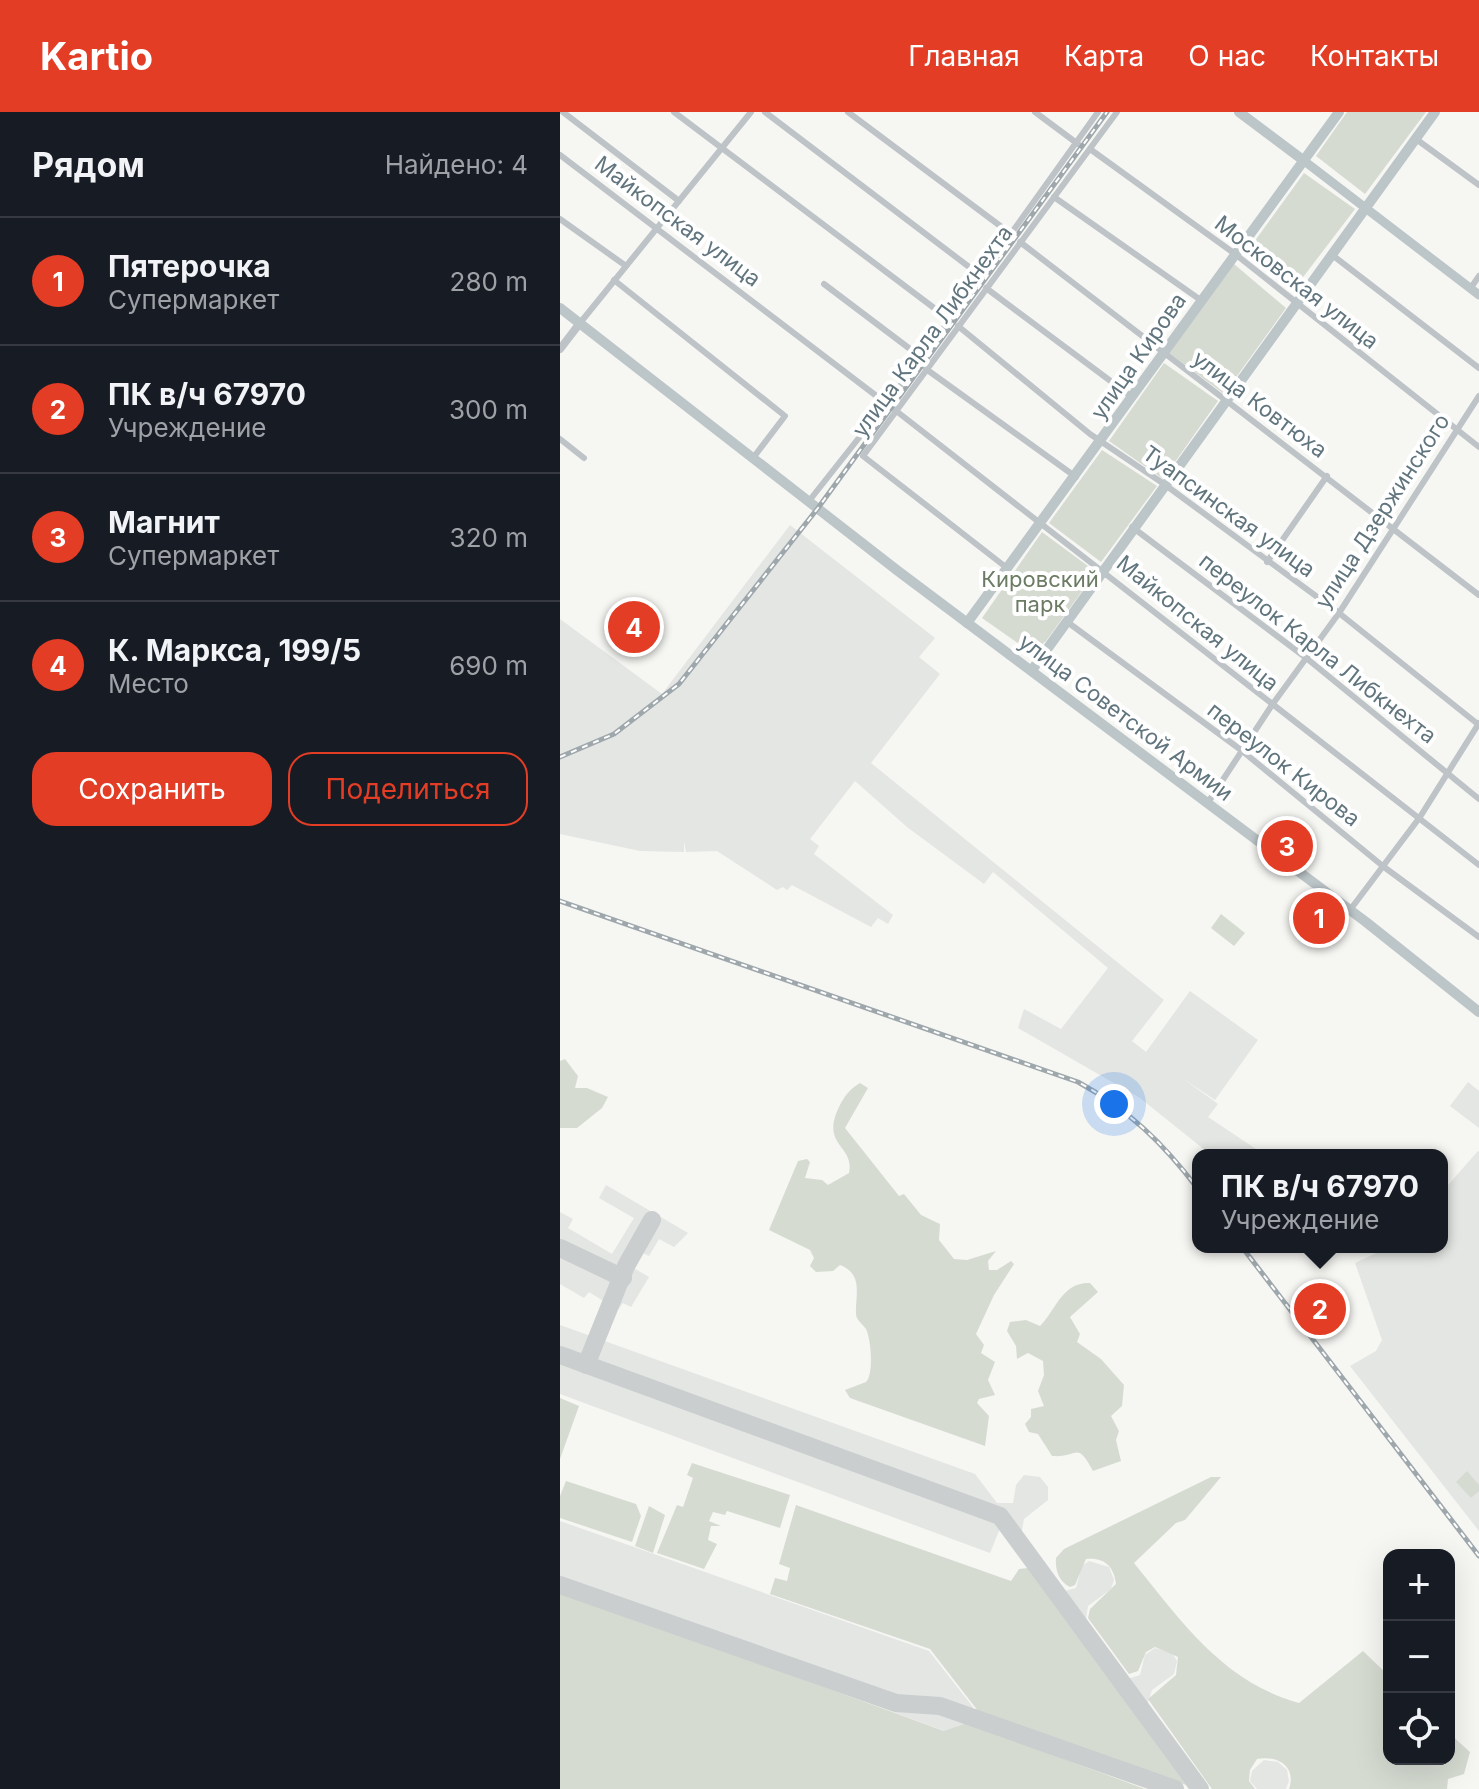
<!DOCTYPE html>
<html lang="ru">
<head>
<meta charset="utf-8">
<style>
	:root { --surface:#171b24; --page:#20242c; --text:#f1f3f6; --muted:#9ea1a6; --line:#363941; --accent:#e33d26 }
	body { margin:0; font-family:Inter,sans-serif; background:var(--page); color:var(--text) }
	.controls { position:absolute; right:24px; bottom:24px; display:grid; overflow:hidden; border-radius:16px; box-shadow:0 8px 32px #0002 }
	.controls button { width:72px; height:72px; display:grid; place-items:center; padding:0; border:0; border-bottom:2px solid var(--line); background:var(--surface); color:var(--text); font:40px sans-serif }
	.you { position:absolute; left:554px; top:992px; width:28px; height:28px; margin:-20px; border:6px solid #fff; border-radius:50%; background:#1a73e8; box-shadow:0 0 0 12px #1a73e833 }
	.badge { display:grid; place-items:center; width:52px; height:52px; border-radius:50%; background:var(--accent); color:#fff; font-size:26px; font-weight:700 }
	.pin { position:absolute; translate:-50% -50%; border:4px solid #fff; box-shadow:0 2px 8px #0006 }
	.popup { position:absolute; left:632px; top:1037px; width:256px; height:104px; box-sizing:border-box; display:grid; place-content:center; border-radius:16px; background:var(--surface); filter:drop-shadow(0 2px 6px #0005); font-size:26px; white-space:nowrap; color:var(--muted) }
	.popup b { font-size:30px; color:var(--text) }
	.popup::after { content:''; position:absolute; left:50%; top:100%; margin-left:-16px; border:16px solid transparent; border-top-color:var(--surface) }
	.list { margin:0; padding:0; list-style:none }
	h2 { display:flex; justify-content:space-between; align-items:center; height:104px; margin:0; padding:0 32px; font-size:34px }
	h2 small { font-size:26px; font-weight:400; color:var(--muted) }
	.list li { display:grid; grid-template-columns:52px 1fr auto; gap:24px; align-items:center; box-sizing:border-box; height:128px; padding:0 32px; border-top:2px solid var(--line) }
	.list b { display:block; font-size:30px; white-space:nowrap }
	.list p { margin:0; font-size:26px; white-space:nowrap; color:var(--muted) }
	.list em { font-size:26px; font-style:normal; color:var(--muted) }
	.actions { display:flex; gap:16px; padding:24px 32px }
	.actions a { flex:1; padding:18px 0; border:2px solid var(--accent); border-radius:24px; text-align:center; font-size:28px; color:var(--accent) }
	.actions .main { background:var(--accent); color:#fff }
	.icon { flex:none; width:44px; height:44px; fill:none; stroke:currentColor; stroke-width:2; stroke-linecap:round; stroke-linejoin:round }
	.map { position:relative; flex:none; width:919px; height:1677px; overflow:hidden }
	header { display:flex; align-items:center; gap:48px; box-sizing:border-box; height:112px; padding:0 40px; background:var(--accent); color:#fff }
	header strong { font-size:38px }
	nav { display:flex; gap:44px; margin-inline-start:auto; font-size:28px }
	main { display:flex }
	aside { flex:1; background:var(--surface) }
	.map>svg:first-child { display:block }
</style>
</head>
<body>
<header>
<strong>Kartio</strong>
<nav><a>Главная</a><a>Карта</a><a>О нас</a><a>Контакты</a></nav>
</header>
<main>
<aside>
<h2>Рядом<small>Найдено: 4</small></h2>
<ul class="list">
<li><span class="badge">1</span><div><b>Пятерочка</b><p>Супермаркет</p></div><em>280 m</em></li>
<li><span class="badge">2</span><div><b>ПК в/ч 67970</b><p>Учреждение</p></div><em>300 m</em></li>
<li><span class="badge">3</span><div><b>Магнит</b><p>Супермаркет</p></div><em>320 m</em></li>
<li><span class="badge">4</span><div><b>К. Маркса, 199/5</b><p>Место</p></div><em>690 m</em></li>
</ul>
<div class="actions"><a class="main">Сохранить</a><a>Поделиться</a></div>
</aside>
<div class="map">
<svg width="919" height="1677" viewBox="0 0 919 1677">
	<rect width="100%" height="100%" fill="#f6f6f3"/>
	<g fill="#e4e6e4">
		<path d="M230,413L375,526L359,545L380,562L311,651L604,888L572,929L586,940L630,879L698,928L655,988L621,965L658,992L648,1005L705,1043H651L580,986L458,916L464,897L501,917L548,856L433,760L424,772L347,715L295,669L250,727L259,734L254,742L333,803L328,812L318,806L311,815L232,773L227,778L223,775L217,778L157,739L126,740L124,729V740L80,739L0,722V507L102,582Z"/>
		<path d="M908,970L919,979V1016L890,994Z"/>
		<path d="M918,1039L919,1040V1419L790,1254L816,1239L822,1228L795,1151L829,1135H882V1080Z"/>
		<path d="M46,1073L128,1121L114,1135L99,1127L89,1144L81,1140L72,1155L89,1165L71,1195L63,1191L58,1198L29,1180L24,1186L0,1172V1100L13,1107L8,1116L52,1142L74,1106L39,1086Z"/>
		<path d="M0,1213L415,1362L437,1391H453L456,1373L464,1363L480,1365L488,1375V1388L464,1407L461,1423L440,1396L439,1419L430,1441L0,1282Z"/>
		<path d="M0,1409L369,1539L413,1595L406,1614L385,1619L0,1478Z"/>
		<path d="M529,1449L549,1455L554,1468L551,1477L528,1494L526,1506L519,1511L497,1481L516,1476L522,1454Z"/>
		<path d="M595,1536L612,1541L617,1549L614,1562L592,1578L588,1590L580,1595L561,1569L580,1563L585,1543Z"/>
		<path d="M704,1648L718,1650L727,1658L729,1669L726,1677H697L690,1669L692,1659Z"/>
	</g>
	<g fill="#d6dbd2">
		<path d="M787,0H866L805,82L756,44Z"/>
		<path d="M744,61L795,97L734,177L686,141Z"/>
		<path d="M674,152L726,196L664,282L609,241Z"/>
		<path d="M604,251L658,289L603,367L549,329Z"/>
		<path d="M542,338L597,374L541,450L489,411Z"/>
		<path d="M482,420L536,460L486,529L472,541L422,506Z"/>
		<path d="M661,802L685,821L674,834L651,816Z"/>
		<path d="M5,947L18,964L15,976H27L48,985L42,996L17,1016H0V949Z"/>
		<path d="M300,971L308,976L285,1016L339,1084L344,1082L361,1103L380,1112L379,1128L394,1147L407,1148L436,1139L428,1149L429,1158H437L451,1149L454,1152L434,1183L416,1222L424,1233L421,1241L435,1250L428,1268L435,1283L419,1287L417,1291L429,1304L425,1334L290,1286L285,1278L306,1270C314,1262 311,1227 306,1217C303,1212 296,1208 296,1202C295,1184 304,1162 280,1153L273,1159L256,1160L250,1154L254,1146L250,1138L209,1118L238,1049L247,1047L250,1050L245,1066L262,1068L268,1073L289,1061C295,1033 260,1034 279,995C285,983 289,978 300,971Z"/>
		<path d="M530,1171L538,1180L510,1205L520,1222L517,1230L541,1247L564,1273L562,1294L551,1304L559,1319L556,1328L561,1349L533,1359C516,1328 519,1346 492,1344L478,1322L469,1320L465,1312L471,1305V1297L484,1294L478,1279L484,1263L483,1249L468,1241L457,1247L456,1234L447,1219L450,1210L466,1208L480,1214C496,1198 502,1170 530,1171Z"/>
		<path d="M0,1286L19,1294L0,1347Z"/>
		<path d="M132,1351L230,1383L220,1416L167,1399L165,1403L153,1400L149,1409L161,1414H151L148,1428L157,1432L144,1457L97,1441L117,1393L123,1395L133,1366L127,1363Z"/>
		<path d="M907,1359L919,1373V1379L911,1386L896,1370Z"/>
		<path d="M651,1365H661L625,1408L616,1411L574,1451C621,1509 663,1570 739,1591L803,1539L829,1564V1647H889V1621L910,1640L904,1662L888,1667L887,1677H729C737,1654 717,1643 697,1647L690,1658L689,1669L695,1677H652L588,1587L616,1563L618,1545L595,1535L586,1540L578,1559L569,1562L528,1506L530,1497L556,1472C554,1454 544,1445 526,1447L515,1473L510,1475C499,1470 495,1458 496,1446L504,1437Z"/>
		<path d="M6,1369L76,1392L81,1404L72,1430L0,1406V1384Z"/>
		<path d="M236,1393L451,1469L459,1457L468,1456L626,1673L418,1599L370,1537L210,1482L215,1466L227,1469L230,1456L219,1452Z"/>
		<path d="M89,1394L105,1403L93,1441L75,1434Z"/>
		<path d="M0,1478L384,1619L407,1611L585,1677H0Z"/>
	</g>
	<g fill="none" stroke-linecap="round" stroke-linejoin="round">
		<g stroke="#cacecf" stroke-width="18">
			<path d="M0,1136L63,1166"/>
			<path d="M0,1243L440,1404L640,1677"/>
			<path d="M26,1253L66,1154L92,1108"/>
			<path d="M0,1473L336,1591L380,1594L615,1677"/>
		</g>
		<g stroke="#bdc3c6" stroke-width="6">
			<path d="M3,0L119,89"/>
			<path d="M114,0L390,208"/>
			<path d="M205,0L421,164"/>
			<path d="M288,0L451,122"/>
			<path d="M475,0L518,32"/>
			<path d="M856,27L919,73"/>
			<path d="M530,37L675,142L919,335"/>
			<path d="M0,43L327,292"/>
			<path d="M494,85L642,189"/>
			<path d="M0,107L66,154"/>
			<path d="M460,130L919,483"/>
			<path d="M771,142L919,256"/>
			<path d="M54,168L225,304L193,346"/>
			<path d="M264,172L362,246"/>
			<path d="M426,176L572,285"/>
			<path d="M910,177L919,164"/>
			<path d="M20,211L191,0"/>
			<path d="M398,214L530,322L604,372L779,501L919,613"/>
			<path d="M366,257L516,365"/>
			<path d="M335,298L919,753"/>
			<path d="M0,327L24,346"/>
			<path d="M249,389L362,246L538,0"/>
			<path d="M572,415L745,545L919,687"/>
			<path d="M707,450L767,364"/>
			<path d="M447,456L303,344L557,0"/>
			<path d="M506,509L681,638L824,755L919,825"/>
			<path d="M647,692L712,593L779,501L919,284"/>
			<path d="M790,798L860,705L919,611"/>
		</g>
		<path stroke="#bdc3c6" stroke-width="8" d="M0,237L20,211"/>
		<path stroke="#bcc5c8" stroke-width="9" d="M743,48L919,183"/>
		<g stroke="#bcc5c8" stroke-width="10">
			<path d="M679,0L743,48"/>
			<path d="M0,196L338,459L806,810L919,900"/>
			<path d="M407,511L779,0"/>
			<path d="M472,558L875,0"/>
		</g>
		<g stroke="#9ea7ab" stroke-width="5">
			<g id="rail">
				<path d="M0,645L54,622L119,572L258,396L547,0"/>
				<path d="M0,789L518,970C569,998 603,1031 638,1077"/>
				<path d="M682,1135L919,1444"/>
			</g>
		</g>
		<use href="#rail" stroke="#fff" stroke-width="2" stroke-dasharray="6" stroke-linecap="butt"/>
	</g>
	<g text-anchor="middle" stroke-width="8" stroke-linejoin="round" paint-order="stroke">
		<g font-size="22" fill="#61757e" stroke="#fff">
			<text transform="translate(118 109) rotate(37)" y="8">Майкопская улица</text>
			<text transform="translate(737 170) rotate(38)" y="8">Московская улица</text>
			<text transform="translate(372 219) rotate(-54)" y="8">улица Карла Либкнехта</text>
			<text transform="translate(578 244) rotate(-55)" y="8">улица Кирова</text>
			<text transform="translate(700 292) rotate(37)" y="8">улица Ковтюха</text>
			<text transform="translate(669 399) rotate(36)" y="8">Туапсинская улица</text>
			<text transform="translate(822 399) rotate(-57)" y="8">улица Дзержинского</text>
			<text transform="translate(638 511) rotate(39)" y="8">Майкопская улица</text>
			<text transform="translate(758 536) rotate(38)" y="8">переулок Карла Либкнехта</text>
			<text transform="translate(566 605) rotate(37)" y="8">улица Советской Армии</text>
			<text transform="translate(724 652) rotate(38)" y="8">переулок Кирова</text>
		</g>
		<g font-size="22" fill="#6b7b64" stroke="#fff">
			<text x="480" y="475">Кировский<tspan x="480" dy="25">парк</tspan></text>
		</g>
	</g>
</svg>
<div class="controls">
<button>+</button>
<button>−</button>
<button><svg class="icon" aria-label="locate" viewBox="0 0 24 24"><circle cx="12" cy="12" r="6"/><path d="M12 2v4M12 18v4M2 12h4M18 12h4"/></svg></button>
</div>
<div class="you"></div>
<div class="pin badge" style="left:759px;top:806px">1</div>
<div class="pin badge" style="left:760px;top:1197px">2</div>
<div class="popup"><b>ПК в/ч 67970</b>Учреждение</div>
<div class="pin badge" style="left:727px;top:734px">3</div>
<div class="pin badge" style="left:74px;top:515px">4</div>
</div>
</main>
</body>
</html>
